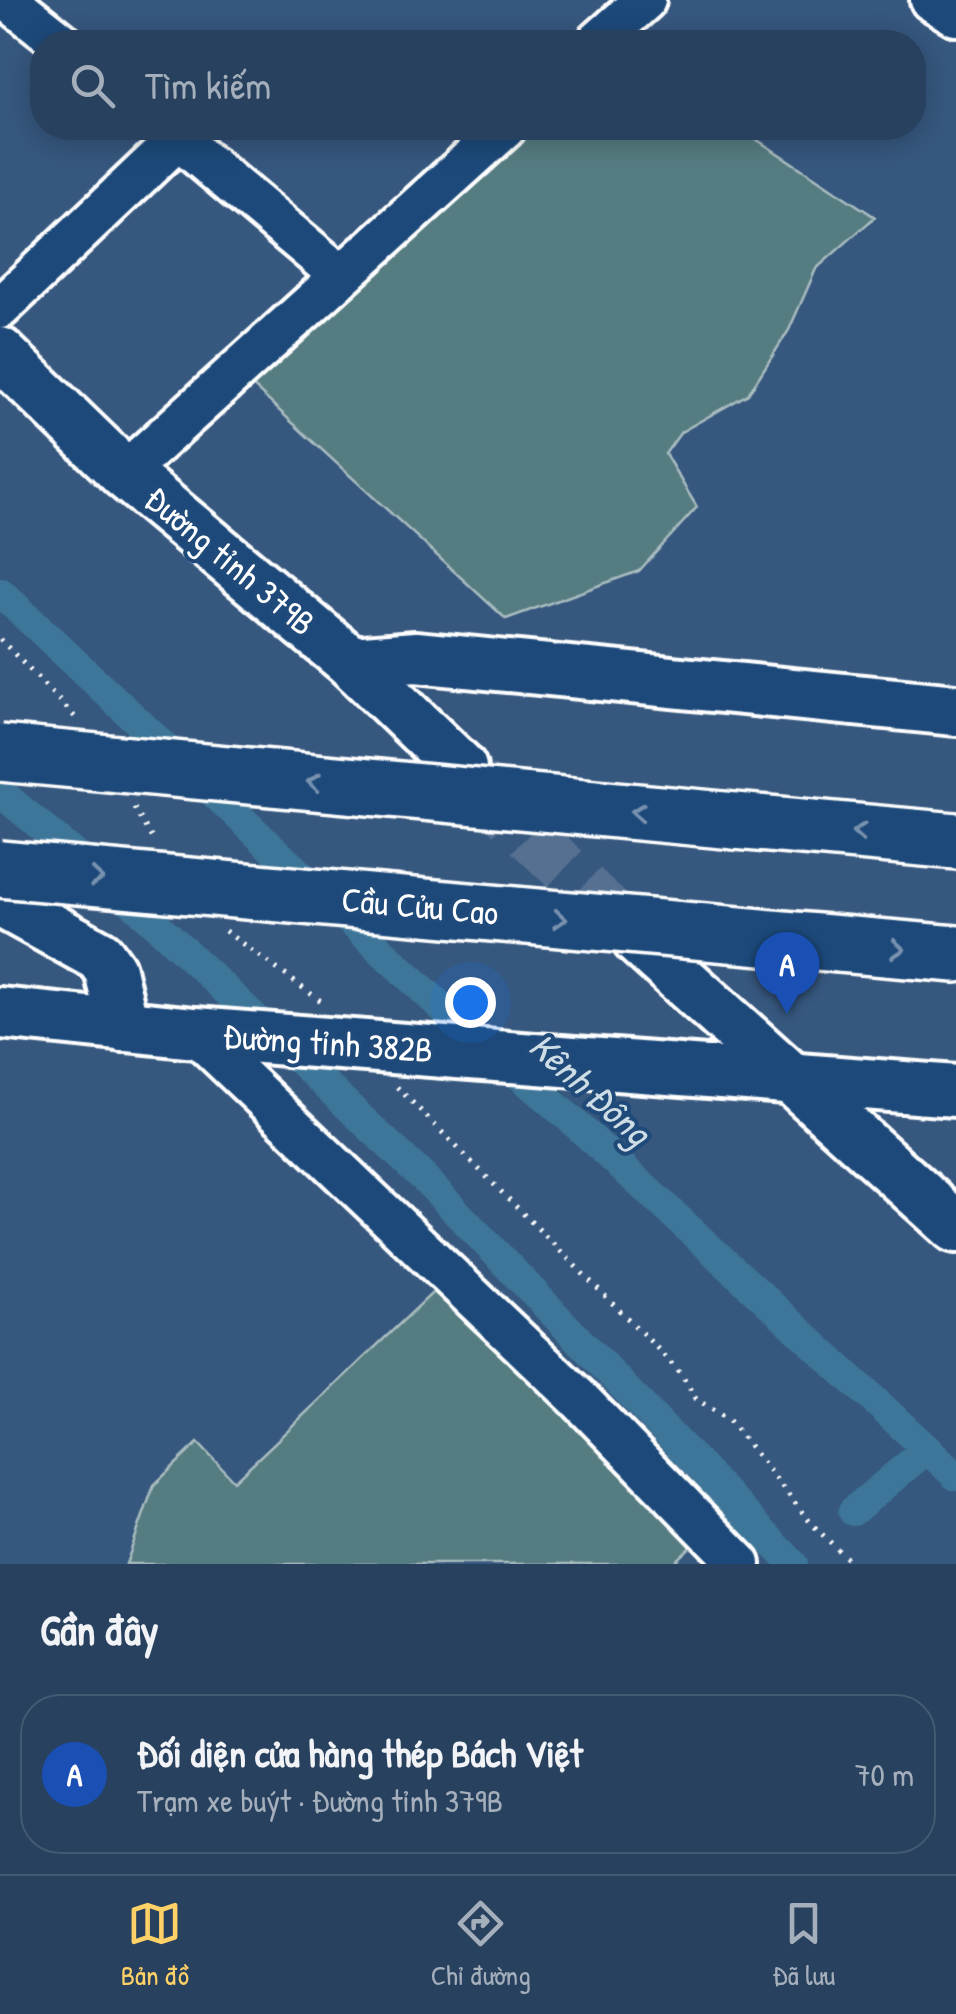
<!DOCTYPE html>
<html lang="vi">
<head>
<meta charset="utf-8">
<style>
	:root { --surface:#28415e; --page:#344c67; --text:#f1f3f6; --muted:#a5afbc; --line:#445a73; --accent:#ffd166 }
	body { margin:0; font-family:"Patrick Hand",sans-serif; background:var(--page); color:var(--text) }
	.you { position:absolute; left:470px; top:1002px; width:35px; height:35px; margin:-25px; border:8px solid #fff; border-radius:50%; background:#1a73e8; box-shadow:0 0 0 15px #1a73e833 }
	.badge { display:grid; place-items:center; width:65px; height:65px; border-radius:50%; background:var(--accent); color:#fff; font-size:32px; font-weight:700 }
	.pin { position:absolute; translate:-50% -82px; filter:drop-shadow(0 2px 5px #0008) }
	.pin::after { content:''; position:absolute; top:52px; width:35px; height:30px; background:inherit; clip-path:polygon(0 0,100% 0,50% 100%) }
	.list { margin:0; padding:0; list-style:none }
	h2 { display:flex; justify-content:space-between; align-items:center; height:130px; margin:0; padding:0 40px; font-size:42px }
	h2 small { font-size:32px; font-weight:400; color:var(--muted) }
	.list li { display:grid; grid-template-columns:65px 1fr auto; gap:30px; align-items:center; box-sizing:border-box; height:160px; margin:0 20px 20px; padding:0 20px; border:2px solid var(--line); border-radius:40px }
	.list b { display:block; font-size:38px; white-space:nowrap }
	.list p { margin:0; font-size:32px; white-space:nowrap; color:var(--muted) }
	.list em { font-size:32px; font-style:normal; color:var(--muted) }
	.icon { flex:none; width:55px; height:55px; fill:none; stroke:currentColor; stroke-width:2; stroke-linecap:round; stroke-linejoin:round }
	.map { position:relative; flex:none; width:956px; height:1564px; overflow:hidden }
	.search { position:absolute; background:var(--surface); box-shadow:0 5px 25px #0003; left:30px; right:30px; top:30px; height:110px; display:flex; align-items:center; gap:25px; box-sizing:border-box; padding:0 35px; border-radius:40px; color:var(--muted); font-size:38px }
	.sheet { height:310px; background:var(--surface) }
	nav { display:flex; justify-content:space-around; align-items:center; box-sizing:border-box; height:140px; border-top:2px solid var(--line); background:var(--surface); font-size:28px; color:var(--muted) }
	nav a { display:grid; justify-items:center; gap:5px }
	nav .on { color:var(--accent) }
	.map>svg:first-child { display:block }
</style>
</head>
<body>
<div class="map">
<svg width="956" height="1564" viewBox="0 0 956 1564">
	<rect width="100%" height="100%" fill="#36577e"/>
	<filter id="ink" filterUnits="userSpaceOnUse"><feTurbulence type="fractalNoise" baseFrequency=".01" numOctaves="2"/><feDisplacementMap in="SourceGraphic" scale="20" xChannelSelector="R" yChannelSelector="G"/><feConvolveMatrix kernelMatrix="1 2 1 2 8 2 1 2 1" color-interpolation-filters="sRGB"/></filter>
	<g filter="url(#ink)">
		<g fill="#557b81" stroke="#aabdc0" stroke-width="2.5">
			<path d="M522,128H739L875,217L816,269L789,330L748,394L681,432L665,454L697,507L639,571L506,619L247,381Z"/>
			<path d="M449,1277L697,1541L672,1564H126L154,1485L198,1443L234,1481Z"/>
		</g>
		<g fill="none" stroke-linecap="round" stroke-linejoin="round">
			<g stroke="#3d7698" stroke-width="30">
				<path d="M0,592L452,1017L567,1116L956,1476"/>
				<path d="M0,792L140,909L425,1179L793,1564"/>
				<path d="M853,1511L927,1449"/>
			</g>
			<path stroke="#547091" stroke-width="50" stroke-dasharray="50 25" stroke-linecap="butt" d="M475,782L638,940"/>
			<g stroke="#fff" stroke-width="48">
				<g id="minor">
					<path d="M8,0L61,42"/>
					<path d="M931,0L956,15"/>
					<path d="M598,42L645,0"/>
					<path d="M165,128L341,276"/>
					<path d="M0,308L178,139"/>
					<path d="M124,473L505,128"/>
					<path d="M195,1033L578,1398L740,1564"/>
				</g>
			</g>
			<g stroke="#fff" stroke-width="58">
				<g id="major">
					<path d="M0,353L124,473L351,662L461,768"/>
					<path d="M351,662L416,657L956,710"/>
					<path d="M0,901L100,956L110,970L123,1026"/>
					<path d="M638,940L956,1227"/>
					<path d="M0,1013L195,1033L956,1091"/>
				</g>
			</g>
			<g stroke="#fff" stroke-width="62">
				<g id="highway">
					<path d="M735,821L956,841"/>
					<path d="M840,944L956,954"/>
				</g>
			</g>
			<g stroke="#fff" stroke-width="5" stroke-dasharray="2.5 8" stroke-linecap="butt">
				<path d="M0,639L77,719"/>
				<path d="M134,808L154,842"/>
				<path d="M225,931L325,1004"/>
				<path d="M397,1087L655,1346L681,1374L696,1399L728,1419L811,1523L852,1564"/>
			</g>
			<use href="#minor" stroke="#1f4a7a" stroke-width="40"/>
			<use href="#major" stroke="#1f4a7a" stroke-width="50"/>
			<use href="#highway" stroke="#1f4a7a" stroke-width="55"/>
			<g stroke="#fff" stroke-width="62" stroke-linecap="butt">
				<g id="highway-bridge">
					<path d="M0,753L735,821"/>
					<path d="M0,869L840,944"/>
				</g>
			</g>
			<use href="#highway-bridge" stroke="#1f4a7a" stroke-width="55"/>
		</g>
		<defs><path id="oneway-chevron" d="M-2-3.5L2.5 0L-2 3.5" fill="none" stroke-width="1.6" stroke-linecap="round" stroke-linejoin="round" transform="scale(2.5)"/></defs>
		<g stroke="#7992af">
			<use href="#oneway-chevron" transform="translate(314 782) rotate(-175)"/>
			<use href="#oneway-chevron" transform="translate(638 812) rotate(-175)"/>
			<use href="#oneway-chevron" transform="translate(859 832) rotate(-175)"/>
			<use href="#oneway-chevron" transform="translate(97 878) rotate(5)"/>
			<use href="#oneway-chevron" transform="translate(560 919) rotate(5)"/>
			<use href="#oneway-chevron" transform="translate(898 949) rotate(5)"/>
		</g>
	</g>
	<g text-anchor="middle" stroke-width="8" stroke-linejoin="round" paint-order="stroke">
		<g font-size="35" fill="#fff" stroke="#1f4a7a">
			<text transform="translate(230 561) rotate(40)" y="12">Đường tỉnh 379B</text>
			<text transform="translate(420 906) rotate(5)" y="12">Cầu Cửu Cao</text>
			<text transform="translate(328 1043) rotate(4)" y="12">Đường tỉnh 382B</text>
		</g>
		<g font-size="38" font-style="italic" fill="#cedde5" stroke="#1f4a7a">
			<text transform="translate(590 1089) rotate(42)" y="13">Kênh Đông</text>
		</g>
	</g>
</svg>
<div class="you"></div>
<div class="pin badge" style="left:787px;top:1014px;background:#1a4fb4">A</div>
<div class="search"><svg class="icon" aria-label="search" viewBox="0 0 24 24"><circle cx="10" cy="10" r="6"/><path d="M15 15l6 6"/></svg>Tìm kiếm</div>
</div>
<section class="sheet">
<h2>Gần đây<small></small></h2>
<ul class="list">
<li><span class="badge" style="background:#1a4fb4">A</span><div><b>Đối diện cửa hàng thép Bách Việt</b><p>Trạm xe buýt · Đường tỉnh 379B</p></div><em>70 m</em></li>
</ul>
</section>
<nav>
<a class="on"><svg class="icon" aria-label="map" viewBox="0 0 24 24"><path d="M3 6l6-2 6 2 6-2v14l-6 2-6-2-6 2zM9 4v14M15 6v14"/></svg>Bản đồ</a>
<a><svg class="icon" aria-label="directions" viewBox="0 0 24 24"><path d="M12 3l9 9-9 9-9-9zM9 14v-3h6M13 9l2 2-2 2"/></svg>Chỉ đường</a>
<a><svg class="icon" aria-label="saved" viewBox="0 0 24 24"><path d="M7 4h10v16l-5-4-5 4z"/></svg>Đã lưu</a>
</nav>
</body>
</html>
